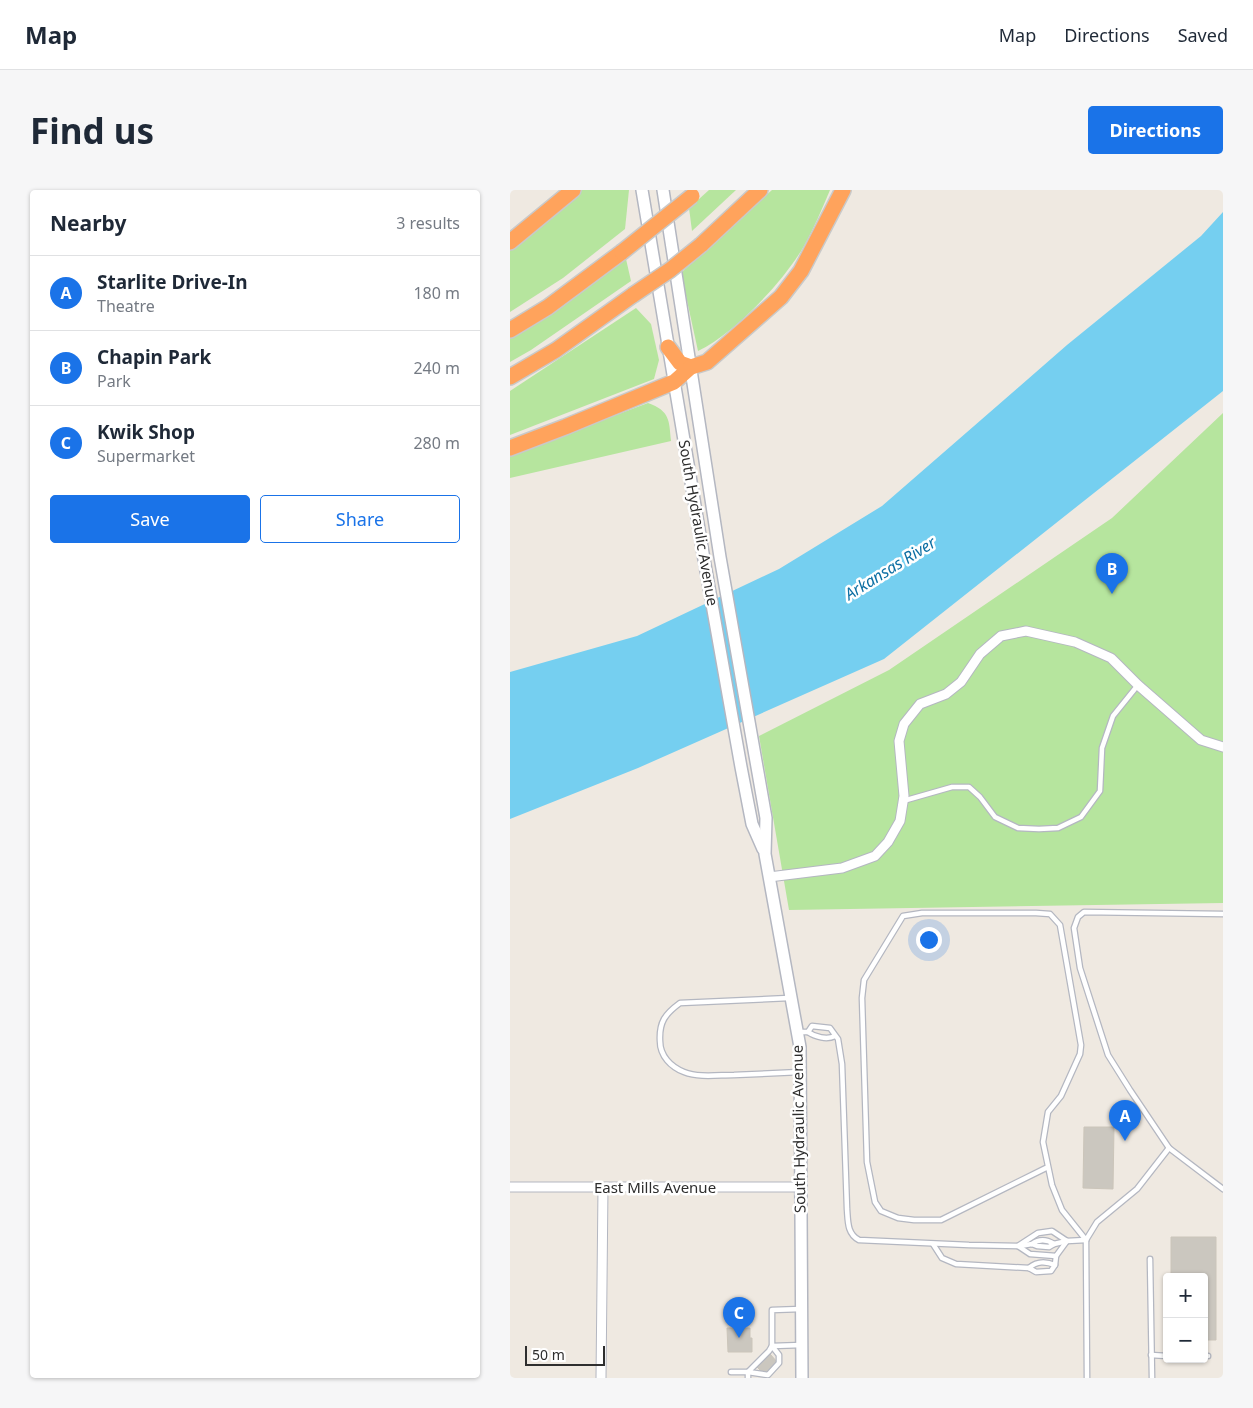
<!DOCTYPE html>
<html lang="en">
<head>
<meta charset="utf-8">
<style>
	:root { --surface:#fff; --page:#f6f6f7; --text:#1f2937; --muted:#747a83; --line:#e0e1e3; --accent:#1a73e8 }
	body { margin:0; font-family:"Noto Sans",sans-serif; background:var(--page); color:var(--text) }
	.controls { position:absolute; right:15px; bottom:15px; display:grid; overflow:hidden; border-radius:5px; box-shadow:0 1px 4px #0004 }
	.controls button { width:45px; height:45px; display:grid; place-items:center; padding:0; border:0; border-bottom:1px solid var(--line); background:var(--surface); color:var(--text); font:25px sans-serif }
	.scale { position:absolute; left:15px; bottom:12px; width:80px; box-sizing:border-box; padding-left:5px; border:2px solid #2e2e2e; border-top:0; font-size:14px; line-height:18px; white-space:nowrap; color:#2e2e2e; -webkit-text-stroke:4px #fff; paint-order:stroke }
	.you { position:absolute; left:418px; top:749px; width:18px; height:18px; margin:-12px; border:4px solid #fff; border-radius:50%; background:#1a73e8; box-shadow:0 0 0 8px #1a73e833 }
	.badge { display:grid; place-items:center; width:32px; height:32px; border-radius:50%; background:var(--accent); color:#fff; font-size:16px; font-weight:700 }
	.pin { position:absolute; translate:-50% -41px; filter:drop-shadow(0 1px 2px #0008) }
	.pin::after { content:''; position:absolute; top:26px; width:18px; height:15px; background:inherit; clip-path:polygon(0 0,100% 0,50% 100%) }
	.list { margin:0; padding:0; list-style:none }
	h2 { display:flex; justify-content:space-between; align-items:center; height:65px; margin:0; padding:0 20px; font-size:21px }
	h2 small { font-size:16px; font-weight:400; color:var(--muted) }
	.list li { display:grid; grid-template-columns:32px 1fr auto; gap:15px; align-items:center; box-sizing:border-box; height:75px; padding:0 20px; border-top:1px solid var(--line) }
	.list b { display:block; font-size:19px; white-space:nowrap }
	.list p { margin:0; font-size:16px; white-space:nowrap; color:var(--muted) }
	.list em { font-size:16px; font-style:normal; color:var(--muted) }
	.actions { display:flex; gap:10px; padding:15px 20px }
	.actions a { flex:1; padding:11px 0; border:1px solid var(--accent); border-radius:5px; text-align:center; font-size:18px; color:var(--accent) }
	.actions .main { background:var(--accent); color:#fff }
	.map { position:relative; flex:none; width:713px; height:1188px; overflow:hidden; border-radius:5px }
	header { display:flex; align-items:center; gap:30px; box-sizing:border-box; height:70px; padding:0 25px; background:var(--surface); border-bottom:1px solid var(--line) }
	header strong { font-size:24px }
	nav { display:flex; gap:28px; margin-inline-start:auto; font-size:18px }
	.intro { display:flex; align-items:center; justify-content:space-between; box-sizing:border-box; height:120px; padding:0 30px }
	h1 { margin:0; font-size:35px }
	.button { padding:12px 22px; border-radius:5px; background:var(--accent); color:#fff; font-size:18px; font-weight:700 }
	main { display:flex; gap:30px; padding:0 30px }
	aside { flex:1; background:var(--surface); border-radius:5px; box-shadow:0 1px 4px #0004 }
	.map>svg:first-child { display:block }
</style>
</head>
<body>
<header>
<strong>Map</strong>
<nav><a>Map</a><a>Directions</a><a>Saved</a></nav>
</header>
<div class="intro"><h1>Find us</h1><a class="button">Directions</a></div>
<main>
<aside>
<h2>Nearby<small>3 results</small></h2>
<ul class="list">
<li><span class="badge">A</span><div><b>Starlite Drive-In</b><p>Theatre</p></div><em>180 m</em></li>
<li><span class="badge">B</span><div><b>Chapin Park</b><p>Park</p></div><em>240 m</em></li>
<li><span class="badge">C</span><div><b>Kwik Shop</b><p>Supermarket</p></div><em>280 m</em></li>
</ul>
<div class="actions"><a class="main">Save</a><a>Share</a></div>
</aside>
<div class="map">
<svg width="713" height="1188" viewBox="0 0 713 1188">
	<rect width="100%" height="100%" fill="#efe9e1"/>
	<g fill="#b6e59e">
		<path d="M72,0H119L115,39L53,88L0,122V58Z"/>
		<path d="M199,0H226L182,41L179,18Z"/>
		<path d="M262,0H320C312,19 304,38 294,56C274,91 224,144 188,161L171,83Z"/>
		<path d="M116,69L121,91L21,160L0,172V147L58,110Z"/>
		<path d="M126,118L141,134L149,170L144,189L0,245V201Z"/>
		<path d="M138,213C160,221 159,230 161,251L0,288V265Z"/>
		<path d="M713,223V713L279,720L249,546L379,480L602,328Z"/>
	</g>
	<path fill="#75cff0" d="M713,22V201L374,469L128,578L0,629V482L127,446L269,379L372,316L557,155L691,46Z"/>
	<g fill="#cbc7bf" stroke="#cbc5ba">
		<path d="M574,937H604L603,999L573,998Z"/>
		<path d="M661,1047H706V1150H694V1087H661Z"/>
		<path d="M223,1133H229V1138H240V1148H242V1162H218L217,1138H223Z"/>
		<path d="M260,1164L268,1173L255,1185L247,1177Z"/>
	</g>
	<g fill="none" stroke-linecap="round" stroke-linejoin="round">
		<g stroke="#b4b7c1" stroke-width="7">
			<g id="lane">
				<path d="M393,611L442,597H459L470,607L485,627L508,638L529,639L548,638L571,627L590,601L592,558L603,526L628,495"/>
				<path d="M713,724L574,722L568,727L564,738L570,778L598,865L620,900L659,958L713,999"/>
				<path d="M279,808L170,813C155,824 149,832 150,851C150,866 161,877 174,882C189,888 208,885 224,885C246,884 268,883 290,882"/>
				<path d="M288,842H298L302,836L320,838L328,849L332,874L337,1019C338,1031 337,1044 349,1050L459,1055L508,1056L528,1043L542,1041L557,1051L576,1050"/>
				<path d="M298,842C305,847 317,850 325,846"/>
				<path d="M538,977L431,1030H404L388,1028L371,1021L365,1012L357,972L352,808L354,790L393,726L412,723H526L540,724L550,735L571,855L570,864L551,906L538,922L533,952L542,995L552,1020L576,1050"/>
				<path d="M423,1054L432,1068L446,1074L519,1078L526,1082L541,1081L545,1075L546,1066"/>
				<path d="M522,1054C529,1049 536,1049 544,1054"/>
				<path d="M508,1056L520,1064L546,1066L557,1051"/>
				<path d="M510,1056L522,1054L527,1056L539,1057L544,1054L557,1051"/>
				<path d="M640,1069L642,1188"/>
				<path d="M519,1078C527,1071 535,1071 545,1075"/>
				<path d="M291,1119L262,1120V1156L292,1155"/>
				<path d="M262,1156L269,1165V1173L258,1185L238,1182L259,1161Z"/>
				<path d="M641,1165L657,1166"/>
				<path d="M694,1166H698"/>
				<path d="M221,1182H238V1188"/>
				<path d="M577,1188L576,1050L587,1032L627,999L659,958"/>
			</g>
		</g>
		<g stroke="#b4b7c1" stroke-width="11">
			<g id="street">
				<path d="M259,687L332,678L365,666L378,652L390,631L394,606L389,551L394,534L410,514L436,504L451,492L470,464L491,446L516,441L565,452L601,468L628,495L691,550L713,557"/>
				<path d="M0,997H291"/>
				<path d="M91,1188L93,998"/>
			</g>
		</g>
		<g stroke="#b4b7c1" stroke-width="14">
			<g id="secondary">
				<path d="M132,0L195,375L231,577L242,634L253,659"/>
				<path d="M153,0L210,367L256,628L255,664L290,857L292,1188"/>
			</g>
		</g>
		<g stroke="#c9c9c9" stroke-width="18">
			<g id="highway">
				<path d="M0,52L63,0"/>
				<path d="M191,55L250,0"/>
				<path d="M0,140L38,117L112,62"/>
				<path d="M158,157L170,173L181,177"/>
				<path d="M0,187L46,160L123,105"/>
				<path d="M0,258L55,237L164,192L181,177L197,172L271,107L291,81L333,0"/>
			</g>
		</g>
		<use href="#lane" stroke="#fff" stroke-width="4.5"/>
		<use href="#street" stroke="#fff" stroke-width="9"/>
		<use href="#secondary" stroke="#fff" stroke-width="11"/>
		<use href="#highway" stroke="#ffa35c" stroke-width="15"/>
		<g stroke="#c9c9c9" stroke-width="18" stroke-linecap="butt">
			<g id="highway-bridge">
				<path d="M112,62L182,6"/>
				<path d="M123,105L160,80L191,55"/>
			</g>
		</g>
		<use href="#highway-bridge" stroke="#ffa35c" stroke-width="15"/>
	</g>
	<g text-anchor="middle" stroke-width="5" stroke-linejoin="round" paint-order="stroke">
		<g font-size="15" fill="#2e2e2e" stroke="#fff">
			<text transform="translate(188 333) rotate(80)" y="5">South Hydraulic Avenue</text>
			<text transform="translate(289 939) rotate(-91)" y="5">South Hydraulic Avenue</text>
			<text x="145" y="1003">East Mills Avenue</text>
		</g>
		<g font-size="16" font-style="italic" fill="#0d6fa3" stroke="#fff">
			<text transform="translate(380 378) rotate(-32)" y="6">Arkansas River</text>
		</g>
	</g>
</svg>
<div class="controls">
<button>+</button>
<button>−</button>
</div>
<div class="scale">50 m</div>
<div class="you"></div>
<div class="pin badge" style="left:615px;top:951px">A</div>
<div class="pin badge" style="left:602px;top:404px">B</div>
<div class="pin badge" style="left:229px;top:1148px">C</div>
</div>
</main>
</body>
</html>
